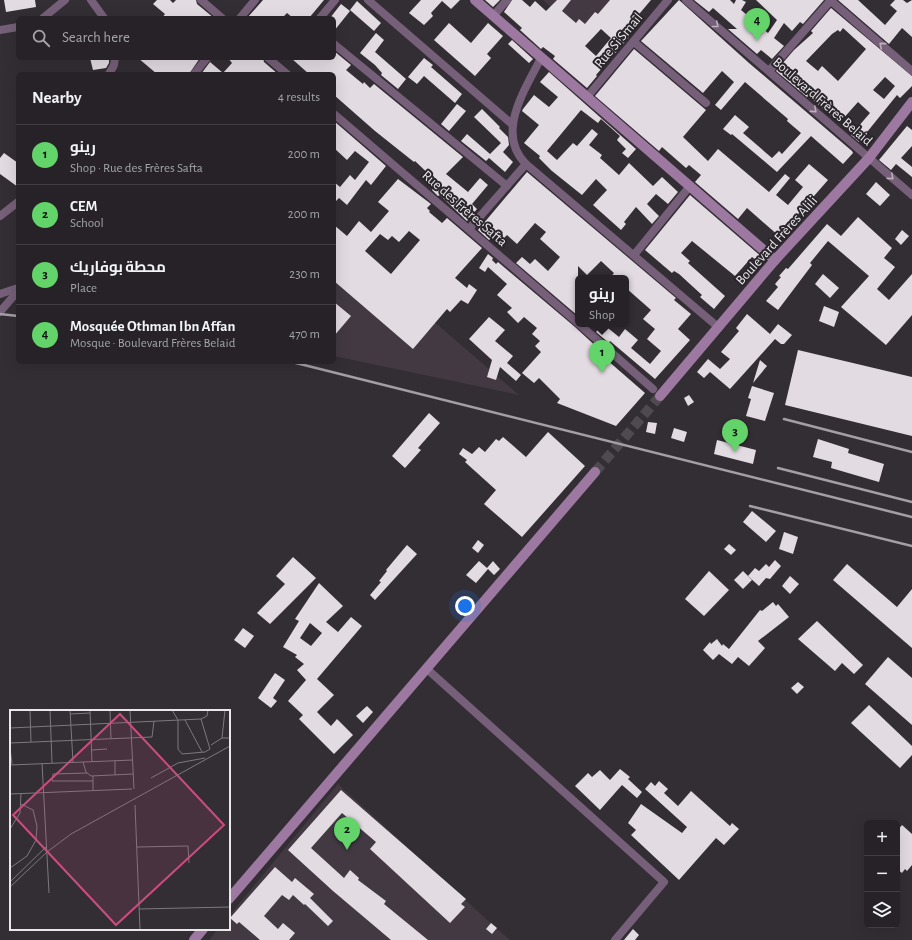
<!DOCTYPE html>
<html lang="en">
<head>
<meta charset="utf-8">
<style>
	:root { --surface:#262227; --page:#2e2a2f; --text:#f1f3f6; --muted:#a4a4a7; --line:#423f44; --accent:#63d469 }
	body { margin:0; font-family:"Alegreya Sans",Cairo,sans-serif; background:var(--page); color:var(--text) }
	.controls { position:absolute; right:12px; bottom:12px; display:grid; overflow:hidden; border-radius:6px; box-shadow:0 4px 16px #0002 }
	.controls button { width:36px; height:36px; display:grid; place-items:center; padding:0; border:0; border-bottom:1px solid var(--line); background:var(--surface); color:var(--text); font:20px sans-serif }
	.you { position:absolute; left:465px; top:606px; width:14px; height:14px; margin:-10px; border:3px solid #fff; border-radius:50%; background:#1a73e8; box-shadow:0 0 0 6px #1a73e833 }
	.badge { display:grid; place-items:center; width:26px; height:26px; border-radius:50%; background:var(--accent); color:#111; font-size:13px; font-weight:700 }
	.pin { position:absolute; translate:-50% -33px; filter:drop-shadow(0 1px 2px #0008) }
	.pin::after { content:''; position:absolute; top:21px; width:14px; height:12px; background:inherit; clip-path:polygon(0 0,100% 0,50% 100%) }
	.popup { position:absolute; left:575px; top:275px; width:54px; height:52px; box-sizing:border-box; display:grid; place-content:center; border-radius:6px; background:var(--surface); filter:drop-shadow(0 1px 3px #0005); font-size:13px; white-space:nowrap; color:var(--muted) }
	.popup b { font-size:15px; color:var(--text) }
	.popup::after { content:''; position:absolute; left:50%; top:100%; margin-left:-8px; border:8px solid transparent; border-top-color:var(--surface) }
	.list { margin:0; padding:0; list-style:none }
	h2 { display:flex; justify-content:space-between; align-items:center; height:52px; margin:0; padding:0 16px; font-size:17px }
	h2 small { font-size:13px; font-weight:400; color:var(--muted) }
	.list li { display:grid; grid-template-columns:26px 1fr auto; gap:12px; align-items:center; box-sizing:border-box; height:60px; padding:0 16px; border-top:1px solid var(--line) }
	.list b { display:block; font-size:15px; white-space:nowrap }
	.list p { margin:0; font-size:13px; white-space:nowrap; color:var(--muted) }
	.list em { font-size:13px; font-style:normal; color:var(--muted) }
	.icon { flex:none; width:22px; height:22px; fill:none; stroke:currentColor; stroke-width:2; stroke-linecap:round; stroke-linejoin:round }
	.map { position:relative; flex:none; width:912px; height:940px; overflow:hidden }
	.search { position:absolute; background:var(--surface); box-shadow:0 4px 16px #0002; left:16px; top:16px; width:320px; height:44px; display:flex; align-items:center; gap:10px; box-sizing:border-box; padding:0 14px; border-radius:6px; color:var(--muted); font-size:15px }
	.panel { position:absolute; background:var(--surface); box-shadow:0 4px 16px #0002; left:16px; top:72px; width:320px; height:292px; border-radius:6px }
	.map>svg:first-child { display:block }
</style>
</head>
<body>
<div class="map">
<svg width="912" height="940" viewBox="0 0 912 940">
	<rect width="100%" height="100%" fill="#332e34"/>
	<g fill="#423943">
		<path d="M543,0H621L587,39Z"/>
		<path d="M334,235L519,395L334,356Z"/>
		<path d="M338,784L495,927L510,940H209L218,929H229V916Z"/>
	</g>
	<g fill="#e2dbe2" fill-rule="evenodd">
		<path d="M4,0H35L36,7L6,12Z"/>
		<path d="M157,0H170L173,3L176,0H196L197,4L214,18H162L165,14L153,4Z"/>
		<path d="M263,0H324L309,18H293L287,13L282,18H247Z"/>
		<path d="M421,0H460L451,9L442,1L431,13L433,16L424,25L409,13Z"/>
		<path d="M485,0H500L493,7Z"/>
		<path d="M512,0H522L530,7L535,1L546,11L557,0H571L562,11L576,23L579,19L585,24L595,12L598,14L610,0H651L624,32L629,37L596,75L597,76L587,88L553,59L555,56L543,47L541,49L520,30L522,28L504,12ZM601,29L611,38L596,56L585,46Z"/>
		<path d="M679,0L749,63L852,151L853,153L843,164L811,136L777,172L732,134L731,135L723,129L735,115L749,127L743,133L772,158L779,151L782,154L801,133L787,121L788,119L745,82L721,110L715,105L734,82L722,71L703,93L641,41Z"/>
		<path d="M694,0H730L734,4L736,0H742L746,2L741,10L768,33L777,20L756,0H824L803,24L800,22L792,31L784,23L774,38L784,46L772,59L761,50L757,54L728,29H737L713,8L709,12Z"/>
		<path d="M838,0H858L885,25L897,11L890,5L895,0H903L907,3L912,0V37L902,28L889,44Z"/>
		<path d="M357,1L381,23L374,31L350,10Z"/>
		<path d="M341,4L350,11L334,31V18H330Z"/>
		<path d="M831,8L912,76V86L900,98L897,95L859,142L851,135L870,113L858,102L841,121L836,117L834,118L808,96L807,97L776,71L794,50L813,33L811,31ZM843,28L866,49L838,81L822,66L818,71L806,61L832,34L838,30L840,32ZM885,77L895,86L884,99L873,90Z"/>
		<path d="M449,23L471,43L488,23L503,36L487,54L491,58L475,76L434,40Z"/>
		<path d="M376,33L384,40L375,52L406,79L398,89L381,75L382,73L375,65L360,53Z"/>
		<path d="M512,40L533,59L529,63L508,44Z"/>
		<path d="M634,49L706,110L683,137L708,161L718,149L769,192L785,174L790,178L776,195L788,205L803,187L795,180L809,164L828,180L779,236L747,208L738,219L695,182L701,175L689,165L686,168L662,147L659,151L595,96Z"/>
		<path d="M334,51L351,65L346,70L363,84L364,82L370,88L374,84L463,157L446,174L468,192L480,178L488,185L472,204L477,209L467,221L440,195L438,196L432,190L438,183L415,161L414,162L375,131L334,95V74H309L291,58H334Z"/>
		<path d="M90,58H109V63L106,68L93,70Z"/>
		<path d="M138,58H200L189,74H157Z"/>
		<path d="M228,58H263L264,62L278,74H201L210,62L223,73L232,63Z"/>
		<path d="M424,58L433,65L431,67L462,94L455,103L424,76L417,84L408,77Z"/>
		<path d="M549,72L636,149L628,158L622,153L626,149L617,140L620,136L601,119L598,123L581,110L547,151L557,160L573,143L577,146L592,129L598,134L589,145L602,155L600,158L619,175L629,163L653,186L662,177L678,192L668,204L656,194L647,204L659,216L652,224L636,207L624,222L626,224L621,230L593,205L607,190L596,179L582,195L552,171L539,158L540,156L524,143L539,125L522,111L523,109L534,95L549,107L558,97L540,82Z"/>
		<path d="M457,104L466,111L449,131L441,124Z"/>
		<path d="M482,109L500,127L499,128L508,137L509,145L503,152L513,162L505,172L489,158L486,161L461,141L467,134L490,154L501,143L474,117Z"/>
		<path d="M334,121L386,166L371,185L366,180L347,205L339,198L334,203V182L340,187L350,175L355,180L369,162L355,151L347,160L334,148Z"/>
		<path d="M907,126L912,130V146L901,158L912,167V177L896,164L891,170L879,160Z"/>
		<path d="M4,153L18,163V187L0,174V158Z"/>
		<path d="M527,172L676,298L674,300L691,314L678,329L690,340L655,379L610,341L609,343L596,332L603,324L619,337L625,329L638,340L631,348L650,364L661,351L647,339L655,329L643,319L651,310L626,288V278H610L614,273L601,261L587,275L578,266V316L516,263L522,257L530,264L535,259L548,271L560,257L540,239L546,232L535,223L517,244L507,235L501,241L494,235L489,240L478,230Z"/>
		<path d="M398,179L431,204L427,208L430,211L429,212L442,223L447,218L482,248L455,278L467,288L469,284L477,290L468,304L461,300L450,312L447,309L413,349L334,281V225L347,236L359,221L371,232L389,211L378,202ZM409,231L420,240L391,274L365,251L380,234L388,240L392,236L399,242Z"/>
		<path d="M876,182L890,195L880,206L866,194Z"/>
		<path d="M690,195L763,258L759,262L752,257L735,276L692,241L681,253L690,261L688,263L725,296L714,309L700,297L702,295L679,274L674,271L672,273L645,250Z"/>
		<path d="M858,217L892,248L884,258L895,267L877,289L889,300L912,274V315L886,345L841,307L869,276L828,241L810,263L812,265L778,310L766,301L778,287L775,284L781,277L779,276L786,268L788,269L827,224L841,236Z"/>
		<path d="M902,230L909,236L901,245L895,239Z"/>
		<path d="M488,254L493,258L492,260L496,264L498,262L575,327L601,351L599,353L645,393L616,426L557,403L560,399L539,378L534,383L522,373L541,352L535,346L540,341L532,334L537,328L524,317L518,323L507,312L512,308L497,295L507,284L488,267L485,272L479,268Z"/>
		<path d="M823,274L839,288L830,298L815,284Z"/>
		<path d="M334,302L351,316L334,336Z"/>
		<path d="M824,306L839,312L834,327L819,321Z"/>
		<path d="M747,314L770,334L778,324L792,335L784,344H781L775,339L730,389L710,372L704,378L697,372L708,359L720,369L730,359L721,352L739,331L736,328Z"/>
		<path d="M489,317L505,330L495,341L513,356L507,363L521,375L516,381L500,367L496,380L487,377L492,360L469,339Z"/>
		<path d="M798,350L912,377V436L785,405Z"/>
		<path d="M760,360L767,366L753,383Z"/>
		<path d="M752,386L774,393L765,421L746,416L751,399L748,398Z"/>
		<path d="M689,395L694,402L688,406L684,398Z"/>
		<path d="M429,413L440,423L418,448L421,450L405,468L392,456Z"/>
		<path d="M648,422L657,423L655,434L646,432Z"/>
		<path d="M674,428L687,432L684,442L671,438Z"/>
		<path d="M548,432L585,466L522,537L484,504L496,490L465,462L467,460L459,454L463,448L472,454L479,447L485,452L496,439L499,441L503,437L526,457Z"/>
		<path d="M818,439L849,449L848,453L884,464L879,482L831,468L832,462L813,457Z"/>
		<path d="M717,440L756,450L753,464L714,454Z"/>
		<path d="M752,511L776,531L766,542L743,522Z"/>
		<path d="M784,532L798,537L793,554L779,549Z"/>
		<path d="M478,540L484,545L478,553L472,548Z"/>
		<path d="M729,544L736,550L731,555L724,549Z"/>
		<path d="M407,545L417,554L375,600L370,595L381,582L379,581L387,571L386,570Z"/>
		<path d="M293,557L316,578L270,624L257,613L285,584L276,576Z"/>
		<path d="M775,560L781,566L770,579L766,578L759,586L748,576L755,568L759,571L766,564L769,567Z"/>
		<path d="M479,561L487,568L493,561L500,569L494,575L488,569L476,583L466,575Z"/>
		<path d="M847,564L897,607L912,589V648L833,580Z"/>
		<path d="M709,571L729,590L704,616L685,599Z"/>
		<path d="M743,571L752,580L743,589L734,580Z"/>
		<path d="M790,576L799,584L790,594L782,586Z"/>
		<path d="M319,583L343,606L326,622L338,632L351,617L362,626L317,679L334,695L317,712L331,726L337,719L353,735L334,754L299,719L303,715L288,701L306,680L297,670L304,664L295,657L297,655L283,647L299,621L295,619ZM310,623L322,633L311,646L300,638Z"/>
		<path d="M773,602L776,606L778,604L789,617L758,641L765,648L749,666L738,657L732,664L719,654L713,660L703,650L710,642L711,644L717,639L722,646L723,644L729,649L760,610L762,611Z"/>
		<path d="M817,621L863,665L854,674L842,663L835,671L798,639Z"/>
		<path d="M243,628L254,636L245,648L234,640Z"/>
		<path d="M888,657L912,678V725L865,684Z"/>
		<path d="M275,673L285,680L273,698L277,701L271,708L258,698Z"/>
		<path d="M798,682L804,687L797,694L791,688Z"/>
		<path d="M869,705L912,746V755L900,768L851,723Z"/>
		<path d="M367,706L373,712L363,723L356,716Z"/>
		<path d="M620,769L630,777L628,779L642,792L637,798L622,785L600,810L575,786L588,773L592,777L600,770L610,780Z"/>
		<path d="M659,781L668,789L664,793L678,806L691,791L730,826L732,823L739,829L724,845L716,838L679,880L631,835L636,830L628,823L641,804L682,833L687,827L645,789L651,782L655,786Z"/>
		<path d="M341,790L466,899L461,904L465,907L450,923L370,849L376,842L342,813L311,848L344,878L350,870L359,878L358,880L386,901L384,904L428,940H391L333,891L288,850Z"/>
		<path d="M902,825L912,834V865L907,871L905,869L902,873L897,869V831Z"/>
		<path d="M275,867L292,882L295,878L314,894L310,898L333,921L328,926L305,904L304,905L293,895L289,900L282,895L264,916L278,929L283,923L295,933L289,940H260L239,922L237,924L230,918Z"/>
		<path d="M491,923L497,928L492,934L486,929Z"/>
		<path d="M633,929L639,935L635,940H624Z"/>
	</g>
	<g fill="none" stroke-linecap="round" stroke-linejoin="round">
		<path stroke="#4e4a4f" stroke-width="10" stroke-dasharray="10 5" stroke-linecap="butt" d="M595,472L660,396"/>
		<g stroke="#765f78" stroke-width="8">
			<path d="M91,0L104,18"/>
			<path d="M201,0L222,18"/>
			<path d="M368,0L513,125"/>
			<path d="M686,0L912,195"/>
			<path d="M830,0L912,71"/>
			<path d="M493,16L507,0"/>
			<path d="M43,18L65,0"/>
			<path d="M240,18L255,0"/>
			<path d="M320,18L335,0"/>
			<path d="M0,30L18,27"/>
			<path d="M634,42L706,103"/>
			<path d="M334,44L507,186"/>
			<path d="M268,58L287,74"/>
			<path d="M541,58C525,90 495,133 526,164L718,327"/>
			<path d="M769,71L831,0"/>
			<path d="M109,74L114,65L115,58"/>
			<path d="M194,74L207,58"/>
			<path d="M587,97L668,0"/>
			<path d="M334,114L578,323"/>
			<path d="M0,216L18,202"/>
			<path d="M469,229L526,164"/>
			<path d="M634,255L690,186"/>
			<path d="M0,294L18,288"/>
			<path d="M0,312L18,291"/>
			<path d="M579,324L653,389"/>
			<path d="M427,669L664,882L615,940"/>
		</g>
		<g stroke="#9d78a0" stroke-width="10">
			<path d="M475,0L775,260"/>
			<path d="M660,396L775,260L869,158L912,102"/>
			<path d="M229,899L595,472"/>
			<path d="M194,940L203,929"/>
		</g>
		<g stroke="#a49fa4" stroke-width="2.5">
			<path d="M0,314L18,316"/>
			<path d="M292,362L912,517"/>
			<path d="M784,419L912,452"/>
			<path d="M778,468L912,502"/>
			<path d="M750,506L912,546"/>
		</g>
	</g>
	<defs><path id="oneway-chevron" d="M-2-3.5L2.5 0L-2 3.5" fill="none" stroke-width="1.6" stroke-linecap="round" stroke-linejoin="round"/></defs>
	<g stroke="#bcb0bc">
		<use href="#oneway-chevron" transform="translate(716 25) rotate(39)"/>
		<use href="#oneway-chevron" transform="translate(882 45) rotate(-139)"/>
		<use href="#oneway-chevron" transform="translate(814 110) rotate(41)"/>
		<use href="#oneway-chevron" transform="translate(891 177) rotate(41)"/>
	</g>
	<g text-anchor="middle" stroke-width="4" stroke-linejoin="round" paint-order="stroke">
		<g font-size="14" fill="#eae6ea" stroke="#29252a">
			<text transform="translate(618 40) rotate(-50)" y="5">Rue Si Smaïl</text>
			<text transform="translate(823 101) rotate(41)" y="5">Boulevard Frères Belaid</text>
			<text transform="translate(465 208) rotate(41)" y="5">Rue des Frères Safta</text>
			<text transform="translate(776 240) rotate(-48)" y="5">Boulevard Frères Alili</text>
		</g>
	</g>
	<g transform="translate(10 710)">
		<rect width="220" height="220" fill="#332e34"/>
		<path fill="none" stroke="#7c787d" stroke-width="1" d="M20,0L21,32M40,0L42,53M60,0L63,52M80,0L82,52M100,0L101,29M120,0L124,79M162,0L168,10V39L172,44L195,42L200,39L191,9M215,0L212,28H220M60,4L80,3M175,10L192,42M0,18L191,9L197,6L198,0M0,33L142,27L144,11M201,35L212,28M0,38L2,54M82,40L97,39M105,51V65M73,52L76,62L81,66L123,64M32,53L39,183M0,55L123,50M77,63L43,64L42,71H83M83,66V80M141,68L168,53L195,48M0,84L122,79M125,95L130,220M0,119L10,103L11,83M127,137L178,136L179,153M0,158L17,146L26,130L27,116L23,100L11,94M0,172L36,137M0,177L37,142L61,124L220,36M129,199L220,197"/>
		<path fill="#cc4c7f" fill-opacity="0.15" stroke="#cc4c7f" stroke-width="2" d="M110,4L214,115L106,215L3,105Z"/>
		<rect width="220" height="220" fill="none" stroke="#eae6ea" stroke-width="2"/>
	</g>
</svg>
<div class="controls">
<button>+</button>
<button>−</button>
<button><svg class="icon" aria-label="layers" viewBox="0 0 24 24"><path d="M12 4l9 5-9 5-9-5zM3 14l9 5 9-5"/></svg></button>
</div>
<div class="you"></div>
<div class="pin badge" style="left:602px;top:373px">1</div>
<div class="popup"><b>رينو</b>Shop</div>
<div class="pin badge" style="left:347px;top:850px">2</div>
<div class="pin badge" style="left:735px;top:452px">3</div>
<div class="pin badge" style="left:757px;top:41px">4</div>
<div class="search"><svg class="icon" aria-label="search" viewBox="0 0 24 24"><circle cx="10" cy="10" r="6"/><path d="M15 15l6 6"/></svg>Search here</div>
<section class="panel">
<h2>Nearby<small>4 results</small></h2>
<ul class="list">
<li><span class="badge">1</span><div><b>رينو</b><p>Shop · Rue des Frères Safta</p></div><em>200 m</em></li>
<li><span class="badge">2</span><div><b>CEM</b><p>School</p></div><em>200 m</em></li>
<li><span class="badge">3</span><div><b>محطة بوفاريك</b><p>Place</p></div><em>230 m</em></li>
<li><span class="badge">4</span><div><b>Mosquée Othman Ibn Affan</b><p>Mosque · Boulevard Frères Belaid</p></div><em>470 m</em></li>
</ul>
</section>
</div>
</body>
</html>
